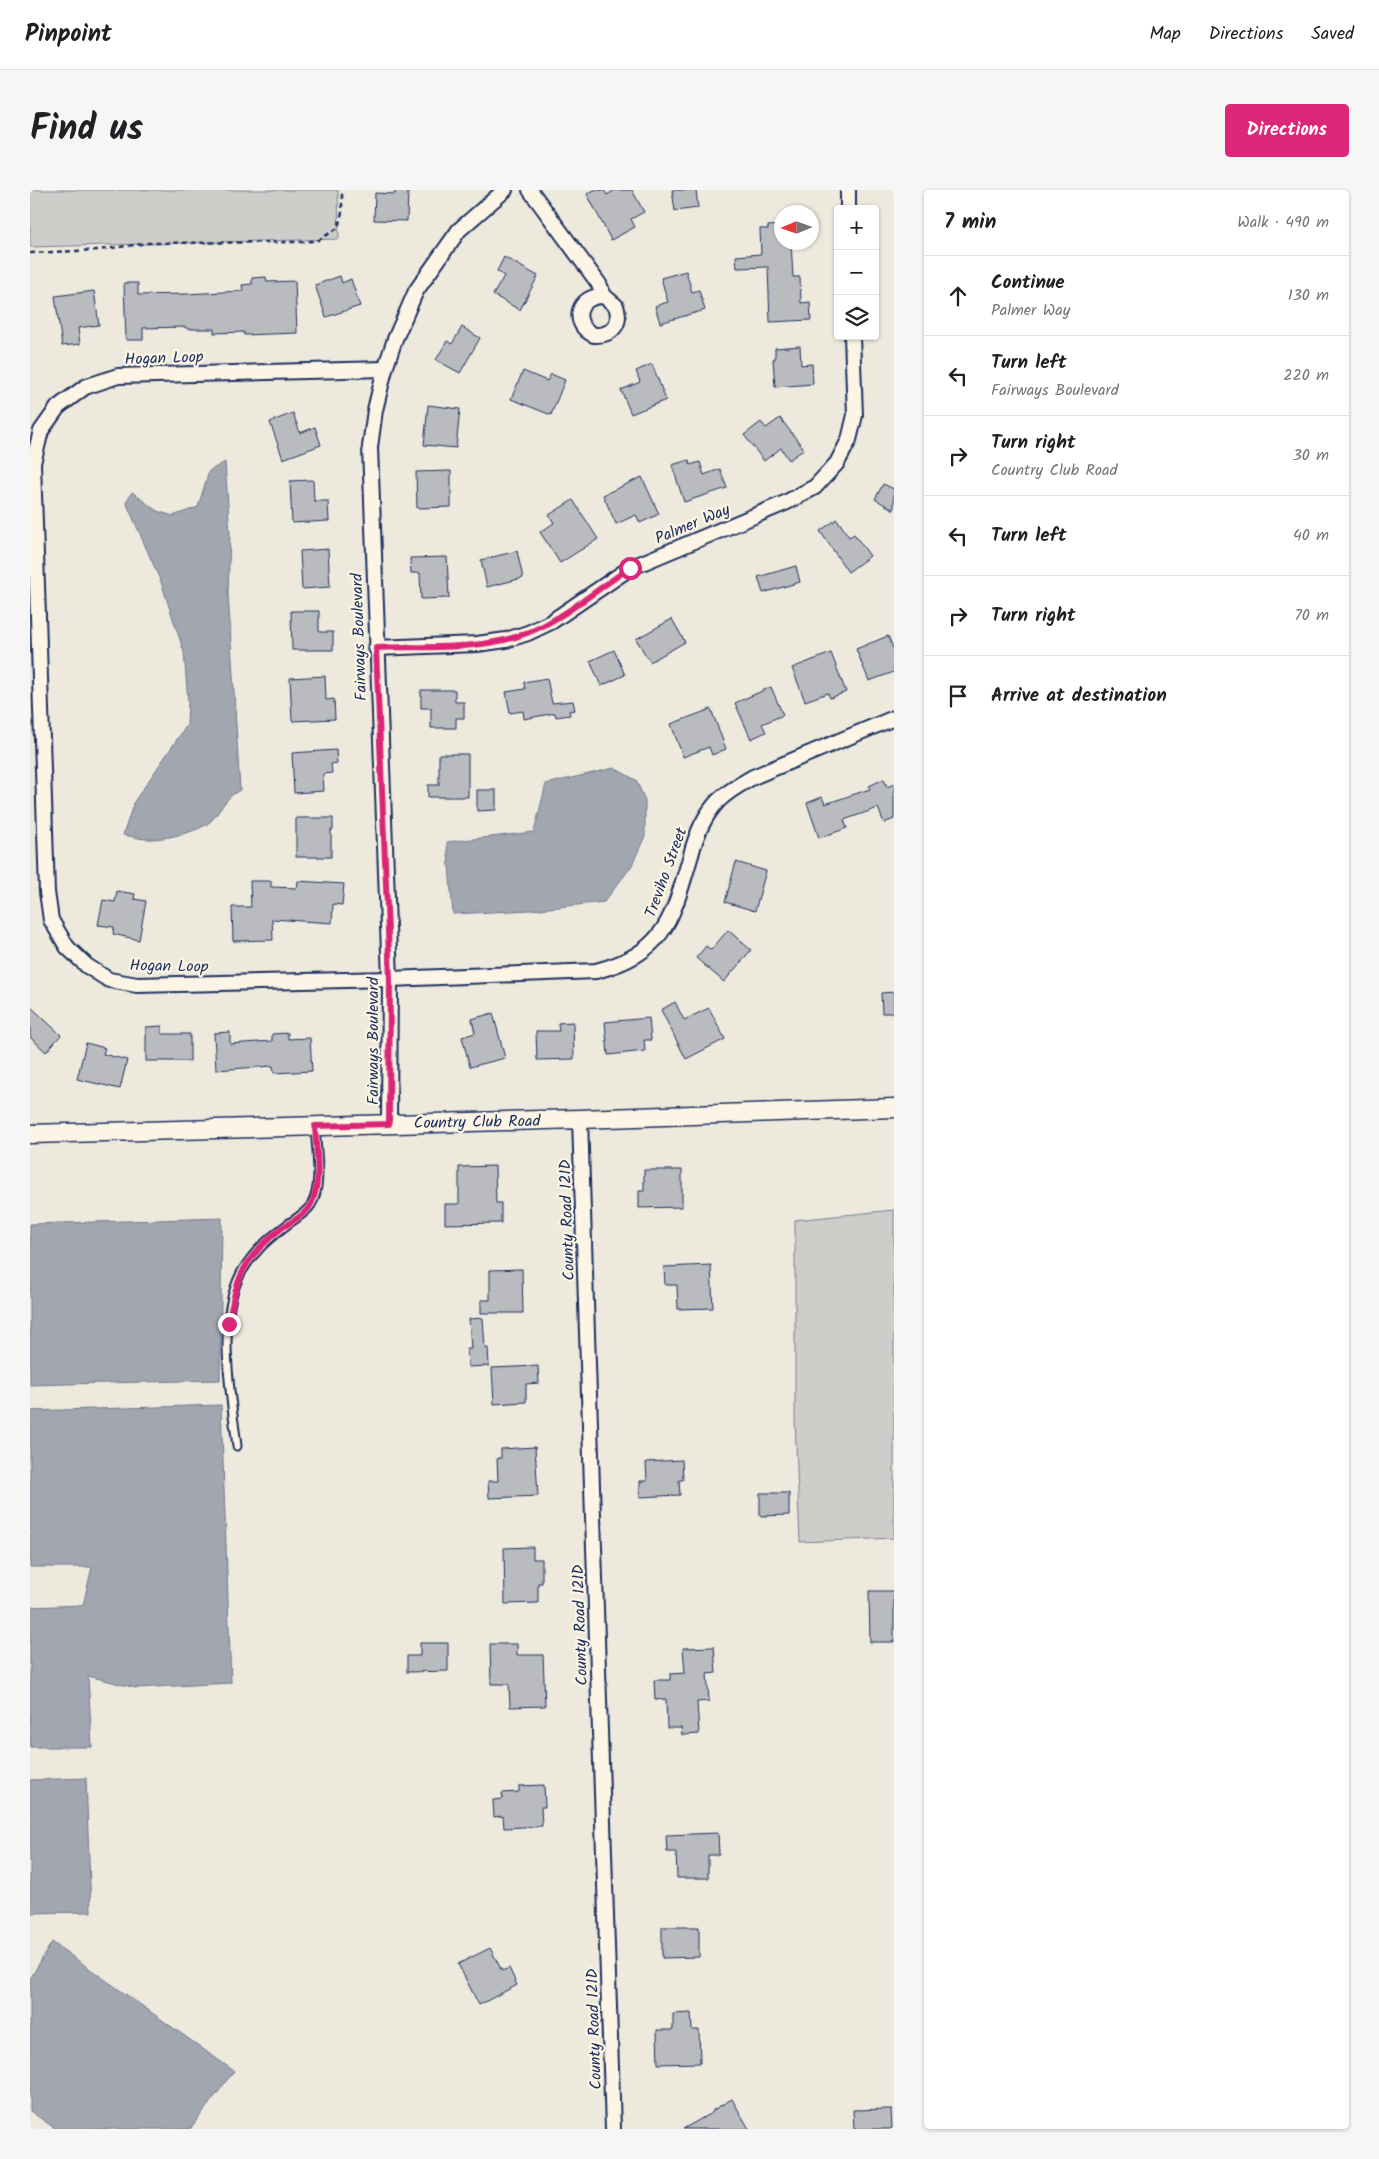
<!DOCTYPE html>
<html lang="en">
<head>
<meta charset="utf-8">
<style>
	:root { --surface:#fff; --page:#f6f6f6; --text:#202124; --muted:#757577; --line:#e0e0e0; --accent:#db2777 }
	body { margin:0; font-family:Kalam,sans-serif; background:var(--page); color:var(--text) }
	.controls { position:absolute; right:15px; top:15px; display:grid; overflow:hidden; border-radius:5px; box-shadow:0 1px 4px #0004 }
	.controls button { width:45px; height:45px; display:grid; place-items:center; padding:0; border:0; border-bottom:1px solid var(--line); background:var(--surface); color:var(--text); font:25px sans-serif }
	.compass { position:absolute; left:744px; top:15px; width:45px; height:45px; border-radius:50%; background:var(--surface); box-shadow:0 1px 4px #0004; rotate:268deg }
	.stop { position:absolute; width:15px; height:15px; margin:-11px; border:4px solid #db2777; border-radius:50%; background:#fff }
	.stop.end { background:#db2777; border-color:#fff; box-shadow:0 1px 5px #0008 }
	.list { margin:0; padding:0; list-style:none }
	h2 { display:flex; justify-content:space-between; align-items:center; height:65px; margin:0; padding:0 20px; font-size:21px }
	h2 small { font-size:16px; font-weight:400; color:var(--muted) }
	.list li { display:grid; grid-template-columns:32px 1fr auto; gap:15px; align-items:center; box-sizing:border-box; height:80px; padding:0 20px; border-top:1px solid var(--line) }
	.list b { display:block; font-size:19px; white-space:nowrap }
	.list p { margin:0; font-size:16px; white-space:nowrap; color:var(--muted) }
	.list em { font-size:16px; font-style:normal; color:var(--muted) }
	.icon { flex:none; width:28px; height:28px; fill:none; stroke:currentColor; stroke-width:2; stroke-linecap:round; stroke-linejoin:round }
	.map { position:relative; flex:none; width:864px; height:1939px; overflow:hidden; border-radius:5px }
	header { display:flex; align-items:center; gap:30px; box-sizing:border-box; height:70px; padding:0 25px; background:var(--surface); border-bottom:1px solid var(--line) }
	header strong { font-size:24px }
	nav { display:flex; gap:28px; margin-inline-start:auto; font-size:18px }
	.intro { display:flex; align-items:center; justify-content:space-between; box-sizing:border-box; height:120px; padding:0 30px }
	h1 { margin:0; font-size:35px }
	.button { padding:12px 22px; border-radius:5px; background:var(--accent); color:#fff; font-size:18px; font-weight:700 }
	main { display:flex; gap:30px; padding:0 30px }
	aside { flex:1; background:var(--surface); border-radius:5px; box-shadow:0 1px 4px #0004 }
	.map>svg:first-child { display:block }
</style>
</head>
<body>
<header>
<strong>Pinpoint</strong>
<nav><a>Map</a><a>Directions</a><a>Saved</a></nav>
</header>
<div class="intro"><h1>Find us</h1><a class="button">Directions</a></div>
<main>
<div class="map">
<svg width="864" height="1939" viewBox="0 0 864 1939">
	<rect width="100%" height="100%" fill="#eee9dd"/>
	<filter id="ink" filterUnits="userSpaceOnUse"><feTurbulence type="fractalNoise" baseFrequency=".02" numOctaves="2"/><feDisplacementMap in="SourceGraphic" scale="10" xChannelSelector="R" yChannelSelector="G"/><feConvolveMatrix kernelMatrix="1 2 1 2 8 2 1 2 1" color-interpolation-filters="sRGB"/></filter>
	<g filter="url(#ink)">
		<g fill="#cfcdca" stroke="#757e94">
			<path d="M0,0H308L309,49L0,57Z"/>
			<path d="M864,1020V1348L770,1352L765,1229V1030Z"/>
		</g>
		<g fill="#a2a7af" stroke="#6c778f">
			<path d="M195,272L200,344L198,403L210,600C195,607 191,621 181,631C170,642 132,650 117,649C109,649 101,646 93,645L104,612L157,535L158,512L154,462L131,392L96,312L102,302L127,321L143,326L168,317L179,281Z"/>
			<path d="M584,578L606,590L615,610V646L601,677L574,712L501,720L423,724L417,652L504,642L516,594Z"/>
			<path d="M192,1028L190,1190L0,1195V1034Z"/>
			<path d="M191,1215L201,1493L106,1498L58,1486L62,1557H0V1417L53,1415L62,1377H0V1221Z"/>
			<path d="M56,1588L61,1722L0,1723V1590Z"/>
			<path d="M22,1752L204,1881L160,1939H26L0,1921V1789Z"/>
		</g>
		<g fill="#babbbe" stroke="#1b2f5e">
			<path d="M365,0H378L377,31L344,30L345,3L365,4Z"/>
			<path d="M564,0H574L577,5L585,0H602L614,22L601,29L605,37L581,50L557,4Z"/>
			<path d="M642,0H666L668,18L645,21Z"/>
			<path d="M752,35V52H761L763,87H770L771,113L780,112L781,130L740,132L738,77L707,78L706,66L731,64L730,39H738V36Z"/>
			<path d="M474,67L508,86L490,120L463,105L474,86L467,81Z"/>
			<path d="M656,81L662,102L669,100L675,120L630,133L625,116L638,112L631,88Z"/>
			<path d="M310,86L312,93L321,89L330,116L296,127L285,95Z"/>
			<path d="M236,87L237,92L265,91L267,143L214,145V142L184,143V139H157L156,137L113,138V150H96L94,93H108V105L156,104L213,101L212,95L222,94V88Z"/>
			<path d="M64,101L69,135L48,138L50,154L32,156L25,106Z"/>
			<path d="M432,137L450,148L430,183L406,170L417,151L422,154Z"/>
			<path d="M770,156L771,175L782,174L783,194L745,197L743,169H745V158Z"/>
			<path d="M622,174L636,210L601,224L591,200L610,192L606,181Z"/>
			<path d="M493,181L517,191L521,184L535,190L521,225L481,209Z"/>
			<path d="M398,215L430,219L426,258L394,255Z"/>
			<path d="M263,223L270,243L285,237L291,255L253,269L240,232Z"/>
			<path d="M750,228L774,259L759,270L751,258L734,271L714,245L731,232L736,238Z"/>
			<path d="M659,270L660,275L670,272L674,285L690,279L697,298L654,312L642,275Z"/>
			<path d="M421,281V317L387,318L386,282Z"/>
			<path d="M612,287L629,324L610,333L606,325L586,334L573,305Z"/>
			<path d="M283,290L284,311H298L299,331L262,333L260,291Z"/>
			<path d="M853,294L864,299V320L845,309Z"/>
			<path d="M543,310L568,349L530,373L510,342L524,333L519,325Z"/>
			<path d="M807,329L819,347L824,344L840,366L818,382L790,341Z"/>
			<path d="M298,359L300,397L272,399L270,361Z"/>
			<path d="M487,361L493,388L457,397L451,370Z"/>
			<path d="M417,367L419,408L391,409L390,383H381L380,368Z"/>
			<path d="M766,376L770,392L733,403L728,387Z"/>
			<path d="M261,421H289V442H303V460H262Z"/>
			<path d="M642,429L655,452L620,472L606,449Z"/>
			<path d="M858,446L864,460V482L839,491L826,459Z"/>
			<path d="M584,460L595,485L571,496L560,471Z"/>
			<path d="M801,463L816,502L800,508L798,503L775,511L762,478Z"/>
			<path d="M295,486L296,510L304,509L305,529L262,531L260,488Z"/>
			<path d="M517,488L522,513L543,511L545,520L539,521L540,525L526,527L525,523L494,529L493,521L480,523L476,502L495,499L494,492Z"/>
			<path d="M741,497L753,525L732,534L736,542L721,549L705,513Z"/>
			<path d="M391,500H425V512H434V528H426V538H401V518H391Z"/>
			<path d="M681,519L696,559L682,565L679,557L653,567L641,534Z"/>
			<path d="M306,560L307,573L301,574L302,583L293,584L294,601L264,603L262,563Z"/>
			<path d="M409,564H438V607H398V595H409Z"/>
			<path d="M854,589L857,597L864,594V629L854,633L848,618L814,630L817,638L789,648L777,613L792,607L795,614L840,599L839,596Z"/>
			<path d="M447,600H466V620L447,621Z"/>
			<path d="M266,628H303V640H301V667H266Z"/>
			<path d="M706,672L736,681L725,721L695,712Z"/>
			<path d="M220,691H241V697L267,698L268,691L314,694L312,715L303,714L302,733L242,729L243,750L203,751L202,717H221Z"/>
			<path d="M87,701L105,704L104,709L116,711L109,750L83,744L84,737L68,735L73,710L85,712Z"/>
			<path d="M698,740L721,760L694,792L666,768L676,756L681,760Z"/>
			<path d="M864,802V823H852L851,803Z"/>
			<path d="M645,812L654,830L679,818L695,849L656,869L631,820Z"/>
			<path d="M0,816L31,845L16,862L0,847Z"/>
			<path d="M463,823L475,868L440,877L432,847L445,843L442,829Z"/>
			<path d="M619,828L621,850H614L615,861L578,865L575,832Z"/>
			<path d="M543,832L544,869L507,870L506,841H529L528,833Z"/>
			<path d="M132,836V844H160V871H116V837Z"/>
			<path d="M200,842V854L242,851V844L258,843V849L280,848L282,881L244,883L243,876L186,880L184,843Z"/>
			<path d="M56,853L75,858L73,864L97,870L90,899L47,889Z"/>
			<path d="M465,976L466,1013H471V1033L415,1034V1014H429V977Z"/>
			<path d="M614,980H652V1017L609,1018V1001H614Z"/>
			<path d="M681,1075L683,1118L648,1119L647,1095H635L634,1077Z"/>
			<path d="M492,1079L493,1123H451V1110H460V1080Z"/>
			<path d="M453,1128L455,1158H458L459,1176L438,1177L437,1159H441L439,1129Z"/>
			<path d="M508,1176L509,1193L496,1194V1212L464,1214L462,1178Z"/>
			<path d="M505,1257L508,1306L459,1308L458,1291H468L467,1268H471V1259Z"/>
			<path d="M652,1270L653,1290H649L650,1305L610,1307V1291H617L616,1272Z"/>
			<path d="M730,1303H759V1325L730,1326Z"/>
			<path d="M503,1357V1369H512V1393H508V1413L475,1414L474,1358Z"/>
			<path d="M839,1401H864V1452H840Z"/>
			<path d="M390,1453H418V1481L377,1482V1466H390Z"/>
			<path d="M460,1454H487V1465H513L515,1516L480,1517L479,1494H461Z"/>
			<path d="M684,1457L686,1483L677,1484L679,1511L667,1512L669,1544L652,1545L651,1538H637L636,1509L625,1510L624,1490H640V1484L655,1483L653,1458Z"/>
			<path d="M514,1595L515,1617H511L512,1636L474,1638L473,1626L464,1627L463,1610L473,1609L472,1603L489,1602V1596Z"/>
			<path d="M688,1643L689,1665H678V1688H647L646,1662H637L636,1645Z"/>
			<path d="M632,1737H669V1767L632,1768Z"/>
			<path d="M460,1758L472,1781L479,1778L487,1795L449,1815L428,1774Z"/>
			<path d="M661,1823L662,1840H669L670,1873L628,1874L627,1840H643V1824Z"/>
			<path d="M702,1909L719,1939H653L683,1922V1920Z"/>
			<path d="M861,1919L862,1939H824L823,1920Z"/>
		</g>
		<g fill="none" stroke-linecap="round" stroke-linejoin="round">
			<g stroke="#1b2f5e" stroke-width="11">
				<path id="service" d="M207,1256C201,1205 186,1131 211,1083C223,1062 238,1049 258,1034C265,1029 276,1023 281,1015C293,997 286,958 285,936"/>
			</g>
			<g stroke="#1b2f5e" stroke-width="18">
				<g id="minor">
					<path d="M500,0L569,94L574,106L586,116C592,133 583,146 564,145C540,134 547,105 574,106"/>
					<path d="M818,0V19"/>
					<path d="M355,179L88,186L55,197L28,217L11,241L3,273L17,702L21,730L37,757L57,776L79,790L107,795L360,789L566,781C637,762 642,728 661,665C666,645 674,626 688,611C698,601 711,594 723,587L864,528"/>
					<path d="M346,458L447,454L476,450L498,443L521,432L600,378L755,313L785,297L807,273L819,250L825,225L822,146"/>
					<path d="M550,929L583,1939"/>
					<path d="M359,934L360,789L340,257L345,220L355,179L365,149L386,101L429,40L475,0"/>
				</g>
			</g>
			<g stroke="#1b2f5e" stroke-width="21">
				<path id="tertiary" d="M0,944L550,929L864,918"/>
			</g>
			<path stroke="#1b2f5e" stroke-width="2.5" stroke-dasharray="5 4" stroke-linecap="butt" d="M0,63L68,60L118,53L274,52L289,50L308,38L312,22V0"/>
			<use href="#service" stroke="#fcf5e5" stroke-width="7"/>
			<use href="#minor" stroke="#fcf5e5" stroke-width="14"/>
			<use href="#tertiary" stroke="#fcf5e5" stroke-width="18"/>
		</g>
	</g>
	<g fill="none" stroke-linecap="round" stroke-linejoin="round" filter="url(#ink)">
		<path stroke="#db2777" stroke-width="6" d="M199,1134C205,1088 215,1066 253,1037C263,1031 278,1023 282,1012C292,989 286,960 285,936L359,934L360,789L346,458C393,456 453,461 497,443C532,430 568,398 600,378"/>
	</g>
	<g text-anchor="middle" stroke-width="4.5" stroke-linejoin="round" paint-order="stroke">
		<g font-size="16" fill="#1b2f5e" stroke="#fcf5e5">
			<text transform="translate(134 167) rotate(-2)" y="6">Hogan Loop</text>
			<text transform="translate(662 333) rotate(-23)" y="6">Palmer Way</text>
			<text transform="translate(328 447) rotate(-92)" y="6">Fairways Boulevard</text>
			<text transform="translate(635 682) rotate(-70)" y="6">Treviho Street</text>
			<text transform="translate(139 775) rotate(1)" y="6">Hogan Loop</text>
			<text transform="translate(342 851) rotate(-90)" y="6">Fairways Boulevard</text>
			<text transform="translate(447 931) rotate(-1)" y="6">Country Club Road</text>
			<text transform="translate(536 1030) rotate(-92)" y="6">County Road 121D</text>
			<text transform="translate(549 1435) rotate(-92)" y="6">County Road 121D</text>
			<text transform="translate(563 1839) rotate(-92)" y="6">County Road 121D</text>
		</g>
	</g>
</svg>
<div class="controls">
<button>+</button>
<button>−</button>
<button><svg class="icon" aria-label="layers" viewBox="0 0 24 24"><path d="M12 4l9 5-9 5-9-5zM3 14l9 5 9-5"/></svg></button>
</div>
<svg class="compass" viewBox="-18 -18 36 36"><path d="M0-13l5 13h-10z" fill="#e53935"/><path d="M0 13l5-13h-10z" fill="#757577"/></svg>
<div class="stop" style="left:600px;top:378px"></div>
<div class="stop end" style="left:199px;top:1134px"></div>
</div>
<aside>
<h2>7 min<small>Walk · 490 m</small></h2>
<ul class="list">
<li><svg class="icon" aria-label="ahead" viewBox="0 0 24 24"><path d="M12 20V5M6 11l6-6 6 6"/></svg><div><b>Continue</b><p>Palmer Way</p></div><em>130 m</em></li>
<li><svg class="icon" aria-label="left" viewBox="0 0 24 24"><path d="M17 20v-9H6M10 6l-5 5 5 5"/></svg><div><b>Turn left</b><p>Fairways Boulevard</p></div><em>220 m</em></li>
<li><svg class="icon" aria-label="right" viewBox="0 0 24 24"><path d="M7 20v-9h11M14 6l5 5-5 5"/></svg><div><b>Turn right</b><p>Country Club Road</p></div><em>30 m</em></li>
<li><svg class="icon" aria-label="left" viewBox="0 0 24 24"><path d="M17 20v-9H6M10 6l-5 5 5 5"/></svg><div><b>Turn left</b></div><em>40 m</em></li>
<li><svg class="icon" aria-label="right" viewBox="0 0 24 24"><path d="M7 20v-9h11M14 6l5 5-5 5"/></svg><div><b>Turn right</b></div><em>70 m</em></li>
<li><svg class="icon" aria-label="arrive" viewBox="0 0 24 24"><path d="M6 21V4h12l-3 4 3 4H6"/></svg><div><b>Arrive at destination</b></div></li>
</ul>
</aside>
</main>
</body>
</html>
